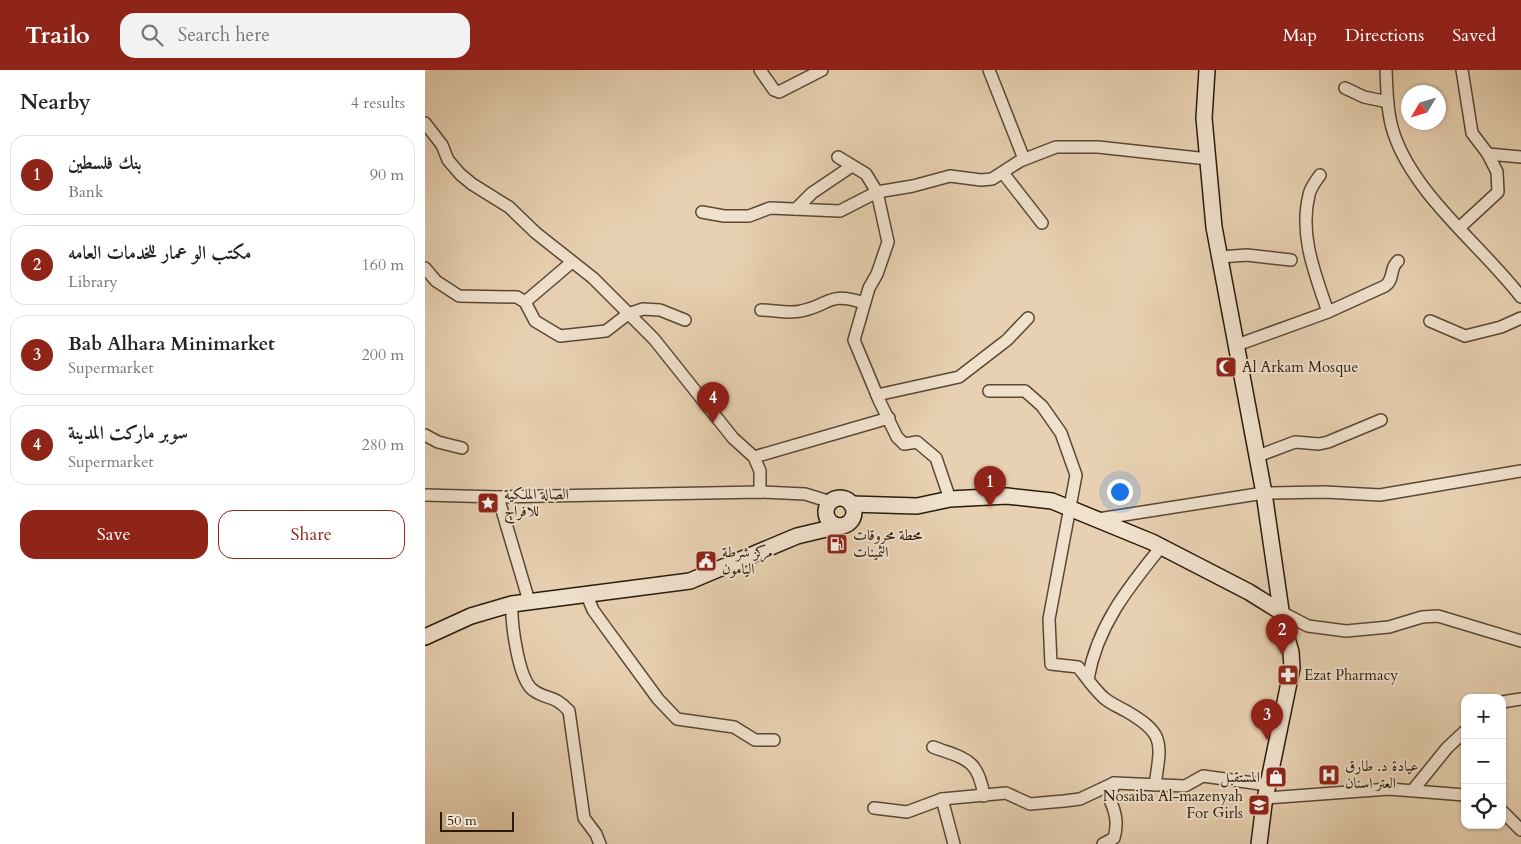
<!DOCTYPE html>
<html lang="en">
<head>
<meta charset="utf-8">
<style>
	:root { --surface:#fff; --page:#f2f2f2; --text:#222; --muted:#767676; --line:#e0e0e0; --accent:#8f2418 }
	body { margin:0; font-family:Cardo,Amiri,serif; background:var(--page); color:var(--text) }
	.controls { position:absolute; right:15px; bottom:15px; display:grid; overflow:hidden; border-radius:10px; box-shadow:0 1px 4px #0004 }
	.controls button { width:45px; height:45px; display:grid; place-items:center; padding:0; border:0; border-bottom:1px solid var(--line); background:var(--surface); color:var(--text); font:25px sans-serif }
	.compass { position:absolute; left:976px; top:15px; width:45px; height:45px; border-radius:50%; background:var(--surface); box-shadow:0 1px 4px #0004; rotate:232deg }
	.scale { position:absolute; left:15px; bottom:12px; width:74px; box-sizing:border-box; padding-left:5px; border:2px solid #291b0a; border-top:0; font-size:14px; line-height:18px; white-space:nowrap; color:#291b0a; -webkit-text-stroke:4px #f0e1cd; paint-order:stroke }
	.you { position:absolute; left:694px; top:421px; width:18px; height:18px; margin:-12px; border:4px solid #fff; border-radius:50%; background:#1a73e8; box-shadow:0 0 0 8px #1a73e833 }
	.badge { display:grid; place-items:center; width:32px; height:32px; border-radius:50%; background:var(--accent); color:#fff; font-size:16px; font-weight:700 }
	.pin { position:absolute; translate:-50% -41px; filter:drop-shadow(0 1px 2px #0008) }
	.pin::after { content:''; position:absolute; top:26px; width:18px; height:15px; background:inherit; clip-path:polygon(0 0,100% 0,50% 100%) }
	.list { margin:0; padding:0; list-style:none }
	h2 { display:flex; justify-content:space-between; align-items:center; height:65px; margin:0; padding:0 20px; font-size:21px }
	h2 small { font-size:16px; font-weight:400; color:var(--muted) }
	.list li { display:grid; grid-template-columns:32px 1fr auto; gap:15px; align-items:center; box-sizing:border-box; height:80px; margin:0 10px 10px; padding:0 10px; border:1px solid var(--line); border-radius:15px }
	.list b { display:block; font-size:19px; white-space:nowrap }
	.list p { margin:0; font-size:16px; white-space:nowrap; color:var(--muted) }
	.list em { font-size:16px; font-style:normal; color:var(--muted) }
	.actions { display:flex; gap:10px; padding:15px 20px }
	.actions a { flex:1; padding:11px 0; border:1px solid var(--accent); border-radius:15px; text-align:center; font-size:18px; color:var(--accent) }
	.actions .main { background:var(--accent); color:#fff }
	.icon { flex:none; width:28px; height:28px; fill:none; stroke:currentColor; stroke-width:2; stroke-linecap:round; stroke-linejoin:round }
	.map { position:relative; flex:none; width:1096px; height:774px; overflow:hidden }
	header { display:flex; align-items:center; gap:30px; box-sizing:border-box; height:70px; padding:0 25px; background:var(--accent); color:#fff }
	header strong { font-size:24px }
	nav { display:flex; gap:28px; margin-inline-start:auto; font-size:18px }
	.search { width:350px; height:45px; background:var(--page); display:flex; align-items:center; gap:12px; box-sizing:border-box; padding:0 18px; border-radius:15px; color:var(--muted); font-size:19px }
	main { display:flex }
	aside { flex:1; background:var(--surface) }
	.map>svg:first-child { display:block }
</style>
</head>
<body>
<header>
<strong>Trailo</strong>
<div class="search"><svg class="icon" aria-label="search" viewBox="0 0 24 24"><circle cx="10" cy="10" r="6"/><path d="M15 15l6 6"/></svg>Search here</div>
<nav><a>Map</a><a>Directions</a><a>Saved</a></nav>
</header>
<main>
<aside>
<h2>Nearby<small>4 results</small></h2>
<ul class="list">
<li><span class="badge">1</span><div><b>بنك فلسطين</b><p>Bank</p></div><em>90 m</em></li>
<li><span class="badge">2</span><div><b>مكتب الو عمار للخدمات العامه</b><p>Library</p></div><em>160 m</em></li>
<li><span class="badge">3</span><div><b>Bab Alhara Minimarket</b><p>Supermarket</p></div><em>200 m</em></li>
<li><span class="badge">4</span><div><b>سوبر ماركت المدينة</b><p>Supermarket</p></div><em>280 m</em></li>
</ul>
<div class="actions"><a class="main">Save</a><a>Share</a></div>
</aside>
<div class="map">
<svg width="1096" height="774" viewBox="0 0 1096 774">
	<rect width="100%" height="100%" fill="#e8d1b2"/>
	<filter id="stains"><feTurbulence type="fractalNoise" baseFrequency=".004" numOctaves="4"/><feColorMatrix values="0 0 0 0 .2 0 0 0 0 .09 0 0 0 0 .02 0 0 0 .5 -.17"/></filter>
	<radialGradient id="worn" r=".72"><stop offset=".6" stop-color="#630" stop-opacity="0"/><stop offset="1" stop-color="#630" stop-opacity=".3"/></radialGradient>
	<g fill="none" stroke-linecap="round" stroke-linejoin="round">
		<g stroke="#594834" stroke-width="14">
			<g id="street">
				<path d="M335,0L349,20L354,22L397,0"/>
				<path d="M564,0L599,89"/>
				<path d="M961,0C962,21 962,44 969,64C990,126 1057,176 1096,227"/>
				<path d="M920,18L939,27L963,32"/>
				<path d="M0,53L17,75L23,90L35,104L47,114L84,137L111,163L168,208L229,269L308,368L329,387L335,401V422"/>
				<path d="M1063,84L1096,87"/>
				<path d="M413,87L441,104L452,122L488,116L525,106L556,110L567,109L595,91L631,77H673L783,89"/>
				<path d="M578,103L617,153"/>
				<path d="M895,105C891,111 885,118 884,125C874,165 890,204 903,242"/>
				<path d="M371,139L387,123L427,96"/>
				<path d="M277,142L299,146H324L345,138L415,141L452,122L463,172L452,204L444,218L429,270L454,330L472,367L479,374L492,372L511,388L525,429"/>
				<path d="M1034,158L1073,122L1072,102L1063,84L1047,63L1037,0"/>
				<path d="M795,187L822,185L866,190"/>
				<path d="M0,198L11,211L34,226L92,227L100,232L110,251L135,266L181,261L203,244L218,239L235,240L260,250"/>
				<path d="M100,232L147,192"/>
				<path d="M336,240C349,240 363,244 376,241C406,235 402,221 439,233"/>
				<path d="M1005,251L1040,266L1076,257L1096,248"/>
				<path d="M812,275L903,242L960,216C970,209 964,198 973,191"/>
				<path d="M564,321H600L617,336L636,363L651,405L624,549L626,594L653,597C661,607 669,619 678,627C684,633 694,637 701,641C741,664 736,673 730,715"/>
				<path d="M452,325L534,307L582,270L603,248"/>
				<path d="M0,365L13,372L37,378"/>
				<path d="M833,386L870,372L894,374L903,372L956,350"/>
				<path d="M329,387L464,348"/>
				<path d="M0,425L73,427L335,422L380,424L406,432"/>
				<path d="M73,427L104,531"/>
				<path d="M673,449L839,423L900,422L955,425L1096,401"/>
				<path d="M161,523L168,540L181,558L233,629L252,649L309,657L330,670H349"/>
				<path d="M87,534C86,552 93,609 108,620C121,630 129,624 144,641L159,748L171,764L175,774"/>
				<path d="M856,542L883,556L921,561L964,557L997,547L1013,546L1096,571"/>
				<path d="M663,609C672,556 703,518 736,477"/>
				<path d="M1077,632L1096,629"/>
				<path d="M508,677C540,689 553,688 559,726"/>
				<path d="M988,720L1022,678L1040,661"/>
				<path d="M841,728L964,719L1040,725"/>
				<path d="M449,738L482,742L517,729"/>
				<path d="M1077,741L1096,760"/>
				<path d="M529,774L517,729L581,723L605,734L639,731L655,729L689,713L760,716L778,706L843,715"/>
				<path d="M678,774L689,768C693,754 691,743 685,730L689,713"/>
			</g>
		</g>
		<g stroke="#291b0a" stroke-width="18">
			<g id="secondary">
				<path d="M782,0L779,48L789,157L839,423L858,554L866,582L867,598L839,734L834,774"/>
				<circle cx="415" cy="442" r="14"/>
				<path d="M426,434L492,436L525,429L582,426L627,431L727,472L824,522L856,542"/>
				<path d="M0,567L46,546L87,534L265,511L372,466L414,456"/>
			</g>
		</g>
		<use href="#street" stroke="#f0e1cd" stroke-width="11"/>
		<use href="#secondary" stroke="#f0e1cd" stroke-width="15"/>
	</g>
	<defs>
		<g id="mosque-square" transform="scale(1.125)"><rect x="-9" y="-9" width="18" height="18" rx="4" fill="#8f2418" stroke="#f0e1cd"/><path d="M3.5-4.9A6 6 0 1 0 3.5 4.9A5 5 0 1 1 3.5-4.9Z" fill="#fff"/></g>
		<g id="sight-square" transform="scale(1.125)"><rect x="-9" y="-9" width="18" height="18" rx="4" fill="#8f2418" stroke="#f0e1cd"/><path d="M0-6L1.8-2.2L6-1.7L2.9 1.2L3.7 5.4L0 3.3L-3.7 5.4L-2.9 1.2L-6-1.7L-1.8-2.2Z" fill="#fff"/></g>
		<g id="fuel-square" transform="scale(1.125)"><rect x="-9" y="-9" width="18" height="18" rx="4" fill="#8f2418" stroke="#f0e1cd"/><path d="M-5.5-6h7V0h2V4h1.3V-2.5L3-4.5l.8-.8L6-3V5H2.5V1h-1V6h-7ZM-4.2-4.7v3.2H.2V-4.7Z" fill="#fff"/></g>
		<g id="civic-square" transform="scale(1.125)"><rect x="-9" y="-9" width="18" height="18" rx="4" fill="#8f2418" stroke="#f0e1cd"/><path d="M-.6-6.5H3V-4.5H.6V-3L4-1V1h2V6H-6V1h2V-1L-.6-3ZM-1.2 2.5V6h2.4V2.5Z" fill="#fff"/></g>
		<g id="pharmacy-square" transform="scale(1.125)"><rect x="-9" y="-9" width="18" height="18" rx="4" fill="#8f2418" stroke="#f0e1cd"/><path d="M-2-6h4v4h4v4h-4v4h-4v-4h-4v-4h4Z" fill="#fff"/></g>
		<g id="hospital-square" transform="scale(1.125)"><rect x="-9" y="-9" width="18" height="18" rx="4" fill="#8f2418" stroke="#f0e1cd"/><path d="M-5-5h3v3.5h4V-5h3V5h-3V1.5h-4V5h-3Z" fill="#fff"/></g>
		<g id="shop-square" transform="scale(1.125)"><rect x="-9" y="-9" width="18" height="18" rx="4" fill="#8f2418" stroke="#f0e1cd"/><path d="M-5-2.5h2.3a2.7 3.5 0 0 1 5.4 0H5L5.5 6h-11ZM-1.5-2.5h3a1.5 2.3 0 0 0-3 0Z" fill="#fff"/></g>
		<g id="school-square" transform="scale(1.125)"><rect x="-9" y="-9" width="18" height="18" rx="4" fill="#8f2418" stroke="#f0e1cd"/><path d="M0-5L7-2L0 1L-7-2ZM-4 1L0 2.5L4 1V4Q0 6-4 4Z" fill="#fff"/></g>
	</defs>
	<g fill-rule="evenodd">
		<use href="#mosque-square" x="801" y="297"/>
		<use href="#sight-square" x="63" y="433"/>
		<use href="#fuel-square" x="412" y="474"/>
		<use href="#civic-square" x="281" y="491"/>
		<use href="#pharmacy-square" x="863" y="605"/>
		<use href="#hospital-square" x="904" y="705"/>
		<use href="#shop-square" x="851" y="707"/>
		<use href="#school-square" x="834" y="735"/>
	</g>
	<g text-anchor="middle" stroke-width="4" stroke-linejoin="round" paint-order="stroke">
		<g font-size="15" fill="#291b0a" stroke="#f0e1cd" text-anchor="start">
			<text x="817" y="302">Al Arkam Mosque</text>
			<text x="79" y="429">الصالة الملكية<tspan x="79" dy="17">للافراح</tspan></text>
			<text x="428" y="470">محطة محروقات<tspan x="428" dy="17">الثمينات</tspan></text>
			<text x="297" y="487">مركز شرطة<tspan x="297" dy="17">اليامون</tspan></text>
			<text x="879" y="610">Ezat Pharmacy</text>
			<text x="920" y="701">عيادة د. طارق<tspan x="920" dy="17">العتر اسنان</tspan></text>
			<text x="835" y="712" text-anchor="end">المستقبل</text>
			<text x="818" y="731" text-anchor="end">Nosaiba Al-mazenyah<tspan x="818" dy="17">For Girls</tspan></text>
		</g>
	</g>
	<rect width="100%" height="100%" filter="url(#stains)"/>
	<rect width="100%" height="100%" fill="url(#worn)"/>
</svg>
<div class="controls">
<button>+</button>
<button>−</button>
<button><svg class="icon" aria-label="locate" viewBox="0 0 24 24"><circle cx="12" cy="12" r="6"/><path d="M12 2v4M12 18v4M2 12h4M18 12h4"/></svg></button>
</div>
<svg class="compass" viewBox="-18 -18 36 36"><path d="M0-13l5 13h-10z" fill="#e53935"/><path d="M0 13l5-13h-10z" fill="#767676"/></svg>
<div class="scale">50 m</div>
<div class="you"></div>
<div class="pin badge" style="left:565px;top:437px">1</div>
<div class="pin badge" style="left:857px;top:585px">2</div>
<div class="pin badge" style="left:842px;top:670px">3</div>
<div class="pin badge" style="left:288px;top:353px">4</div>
</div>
</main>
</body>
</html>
